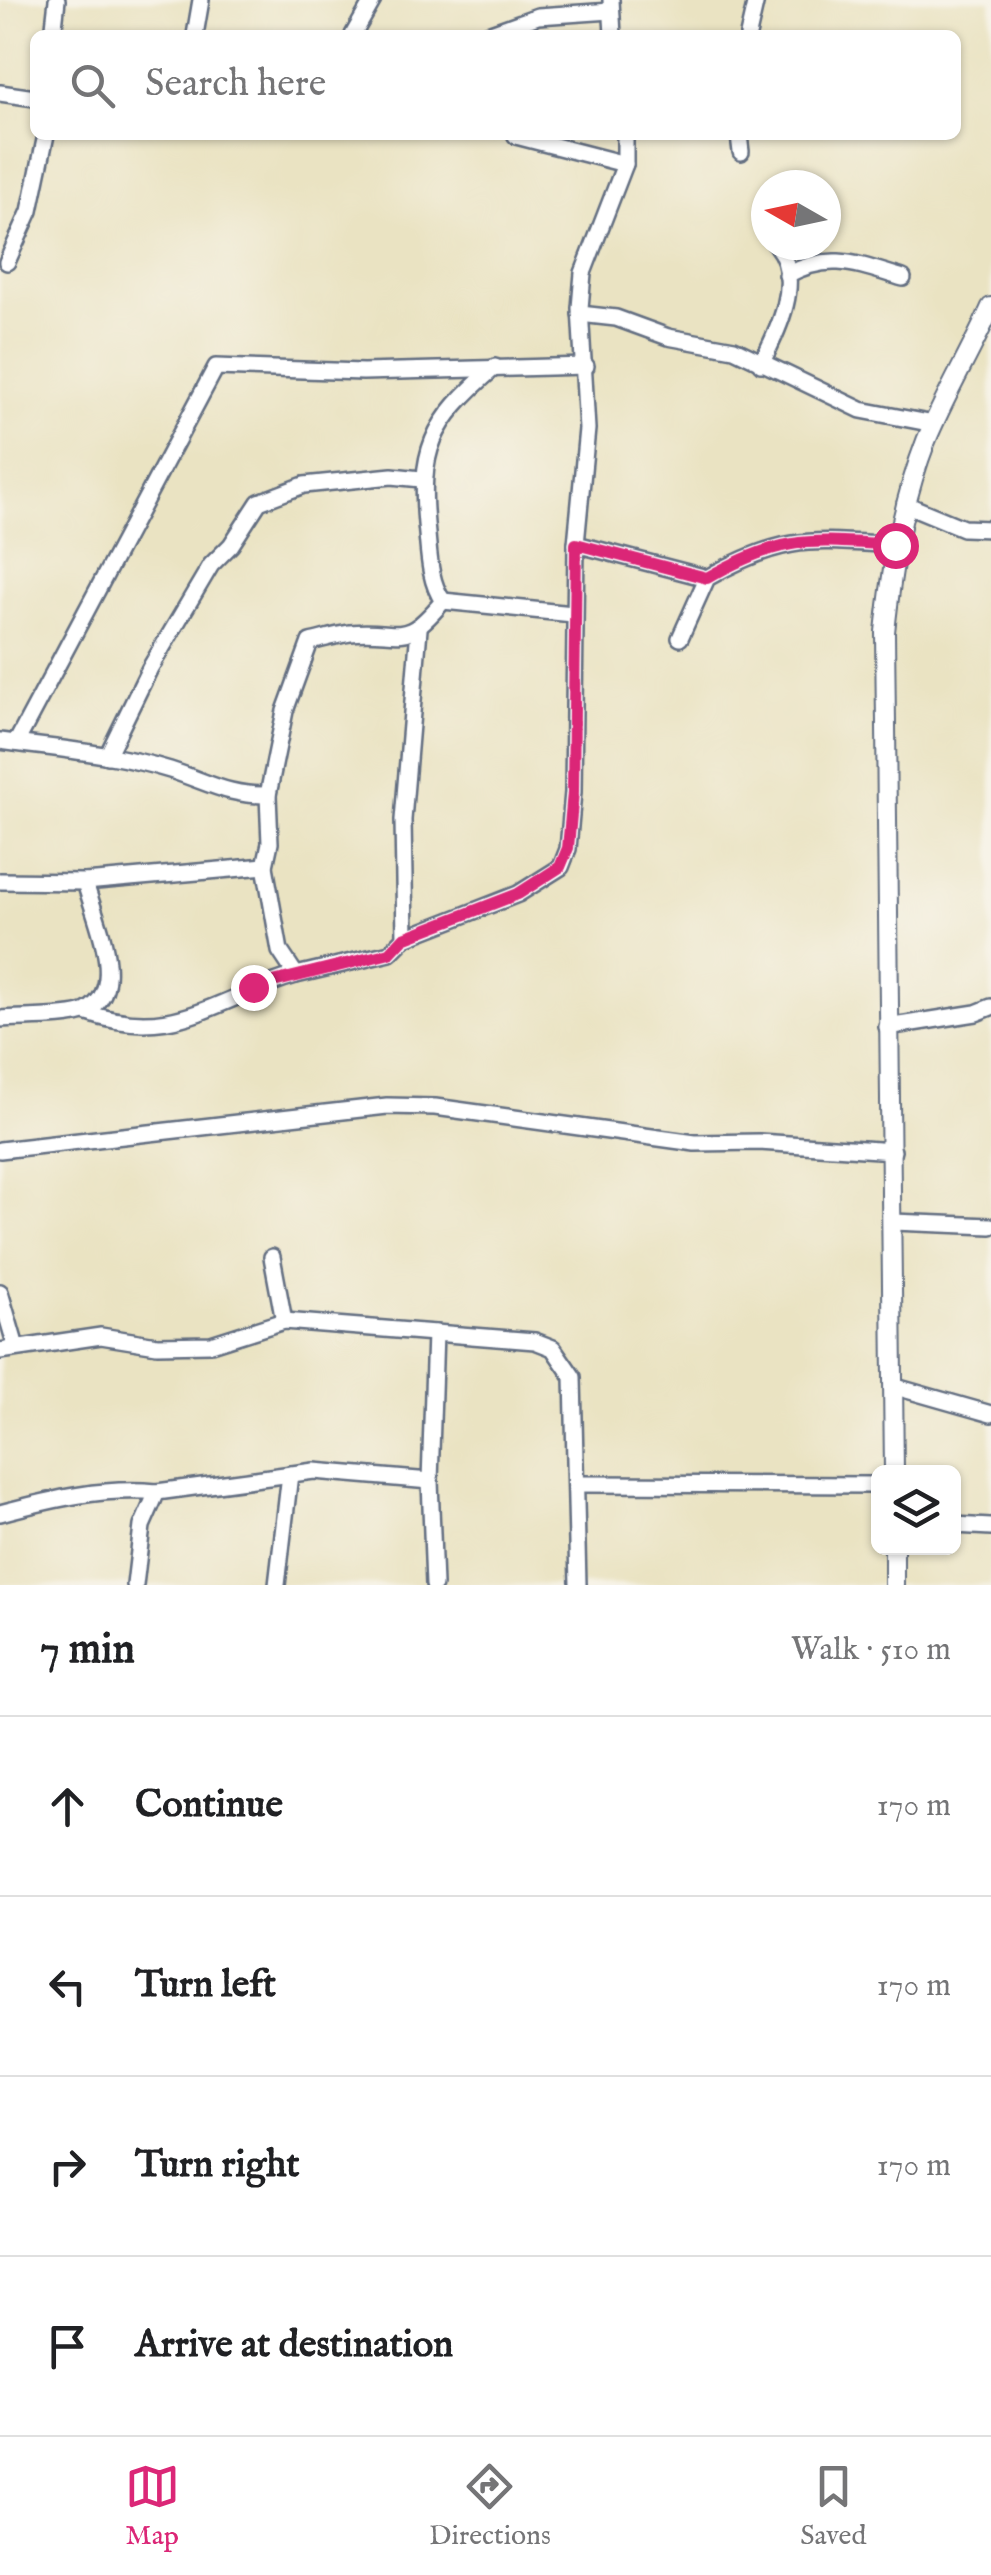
<!DOCTYPE html>
<html lang="en">
<head>
<meta charset="utf-8">
<style>
	:root { --surface:#fff; --page:#f6f6f6; --text:#202124; --muted:#757577; --line:#e0e0e0; --accent:#db2777 }
	body { margin:0; font-family:"IM FELL English",serif; background:var(--page); color:var(--text) }
	.controls { position:absolute; right:30px; bottom:30px; display:grid; overflow:hidden; border-radius:15px; box-shadow:0 2px 8px #0004 }
	.controls button { width:90px; height:90px; display:grid; place-items:center; padding:0; border:0; border-bottom:2px solid var(--line); background:var(--surface); color:var(--text); font:50px sans-serif }
	.compass { position:absolute; left:751px; top:170px; width:90px; height:90px; border-radius:50%; background:var(--surface); box-shadow:0 2px 8px #0004; rotate:279deg }
	.stop { position:absolute; width:30px; height:30px; margin:-22px; border:8px solid #db2777; border-radius:50%; background:#fff }
	.stop.end { background:#db2777; border-color:#fff; box-shadow:0 2px 10px #0008 }
	.list { margin:0; padding:0; list-style:none }
	h2 { display:flex; justify-content:space-between; align-items:center; height:130px; margin:0; padding:0 40px; font-size:42px }
	h2 small { font-size:32px; font-weight:400; color:var(--muted) }
	.list li { display:grid; grid-template-columns:65px 1fr auto; gap:30px; align-items:center; box-sizing:border-box; height:180px; padding:0 40px; border-top:2px solid var(--line) }
	.list b { display:block; font-size:38px; white-space:nowrap }
	.list em { font-size:32px; font-style:normal; color:var(--muted) }
	.icon { flex:none; width:55px; height:55px; fill:none; stroke:currentColor; stroke-width:2; stroke-linecap:round; stroke-linejoin:round }
	.map { position:relative; flex:none; width:991px; height:1585px; overflow:hidden }
	.search { position:absolute; background:var(--surface); box-shadow:0 2px 8px #0004; left:30px; right:30px; top:30px; height:110px; display:flex; align-items:center; gap:25px; box-sizing:border-box; padding:0 35px; border-radius:15px; color:var(--muted); font-size:38px }
	.sheet { height:850px; background:var(--surface) }
	nav { display:flex; justify-content:space-around; align-items:center; box-sizing:border-box; height:140px; border-top:2px solid var(--line); background:var(--surface); font-size:28px; color:var(--muted) }
	nav a { display:grid; justify-items:center; gap:5px }
	nav .on { color:var(--accent) }
	.map>svg:first-child { display:block }
</style>
</head>
<body>
<div class="map">
<svg width="991" height="1585" viewBox="0 0 991 1585">
	<rect width="100%" height="100%" fill="#f7f3e8"/>
	<filter id="ink" filterUnits="userSpaceOnUse"><feTurbulence type="fractalNoise" baseFrequency=".01" numOctaves="2"/><feDisplacementMap in="SourceGraphic" scale="20" xChannelSelector="R" yChannelSelector="G"/><feConvolveMatrix kernelMatrix="1 2 1 2 8 2 1 2 1" color-interpolation-filters="sRGB"/></filter>
	<filter id="wash" filterUnits="userSpaceOnUse"><feTurbulence type="fractalNoise" baseFrequency=".0048" numOctaves="4" result="noise"/><feDisplacementMap in="SourceGraphic" scale="40" xChannelSelector="R" yChannelSelector="G"/><feGaussianBlur stdDeviation="2.25" result="paint"/><feColorMatrix in="noise" values="0 0 0 0 0 0 0 0 0 0 0 0 0 0 0 0 0 1.4 0 .05"/><feComposite in="paint" operator="in"/></filter>
	<g filter="url(#wash)">
		<rect width="100%" height="100%" fill="#eae3c2"/>
	</g>
	<g filter="url(#ink)">
		<g fill="none" stroke-linecap="round" stroke-linejoin="round">
			<g stroke="#636e81" stroke-width="20">
				<g id="minor">
					<path d="M611,0L613,35"/>
					<path d="M53,35L57,0"/>
					<path d="M195,35L201,0"/>
					<path d="M353,35L373,0"/>
					<path d="M485,35L538,16L611,11"/>
					<path d="M748,35L756,0"/>
					<path d="M0,93L35,98"/>
					<path d="M739,135L741,152"/>
					<path d="M516,136L625,164"/>
					<path d="M7,262L30,211L46,135"/>
					<path d="M787,275C831,251 859,265 903,278"/>
					<path d="M580,314L616,318L668,337L734,349L861,410L934,424"/>
					<path d="M761,364C778,331 804,279 776,245"/>
					<path d="M905,504L963,528L991,529"/>
					<path d="M576,544L707,578"/>
					<path d="M443,601C402,650 403,628 350,633C337,635 323,639 310,642L285,711L268,795L270,843L265,866L280,951L296,975L390,953L405,938L518,894L561,867L568,849L573,792L576,544L587,429L580,308L583,273L625,164V135"/>
					<path d="M443,601C430,583 429,556 427,534C418,450 430,423 495,367"/>
					<path d="M443,601L573,614"/>
					<path d="M680,638L707,578C784,534 811,540 895,545"/>
					<path d="M0,741C57,749 115,753 170,770C208,782 228,796 268,795"/>
					<path d="M16,743L216,367L363,372L586,366"/>
					<path d="M107,756L150,668L211,565L231,545L259,502L304,485L392,476L421,479"/>
					<path d="M0,881L85,882L265,866"/>
					<path d="M405,938L403,820L419,629"/>
					<path d="M85,1012C174,1044 213,999 296,975"/>
					<path d="M0,1019C21,1017 69,1019 86,1011C130,989 94,917 85,882"/>
					<path d="M887,1027L976,1013L991,1007"/>
					<path d="M0,1150L387,1106L435,1107L695,1143L759,1142L893,1151"/>
					<path d="M893,1222L991,1226"/>
					<path d="M272,1257L284,1321"/>
					<path d="M0,1292L16,1347"/>
					<path d="M0,1351L101,1336L157,1345L211,1344L284,1321L535,1341L553,1348L573,1377L578,1585"/>
					<path d="M896,1387L991,1414"/>
					<path d="M576,1484L878,1485"/>
					<path d="M0,1513C53,1499 103,1487 157,1492"/>
					<path d="M954,1525L991,1527"/>
					<path d="M135,1585L142,1526L157,1492L314,1471L430,1481"/>
					<path d="M277,1585L290,1474"/>
					<path d="M434,1585L430,1481L435,1333"/>
				</g>
			</g>
			<g stroke="#636e81" stroke-width="22">
				<g id="tertiary">
					<path d="M894,1472L885,632C892,566 902,503 926,441C945,395 971,352 991,307"/>
					<path d="M894,1548V1585"/>
				</g>
			</g>
			<use href="#minor" stroke="#fff" stroke-width="15"/>
			<use href="#tertiary" stroke="#fff" stroke-width="18"/>
		</g>
	</g>
	<g fill="none" stroke-linecap="round" stroke-linejoin="round" filter="url(#ink)">
		<path stroke="#db2777" stroke-width="12" d="M253,987L390,953L404,938L518,894L560,867L568,848L573,792L576,544L707,578C784,534 810,540 895,545"/>
	</g>
</svg>
<div class="controls">
<button><svg class="icon" aria-label="layers" viewBox="0 0 24 24"><path d="M12 4l9 5-9 5-9-5zM3 14l9 5 9-5"/></svg></button>
</div>
<svg class="compass" viewBox="-18 -18 36 36"><path d="M0-13l5 13h-10z" fill="#e53935"/><path d="M0 13l5-13h-10z" fill="#757577"/></svg>
<div class="stop" style="left:895px;top:545px"></div>
<div class="stop end" style="left:253px;top:987px"></div>
<div class="search"><svg class="icon" aria-label="search" viewBox="0 0 24 24"><circle cx="10" cy="10" r="6"/><path d="M15 15l6 6"/></svg>Search here</div>
</div>
<section class="sheet">
<h2>7 min<small>Walk · 510 m</small></h2>
<ul class="list">
<li><svg class="icon" aria-label="ahead" viewBox="0 0 24 24"><path d="M12 20V5M6 11l6-6 6 6"/></svg><div><b>Continue</b></div><em>170 m</em></li>
<li><svg class="icon" aria-label="left" viewBox="0 0 24 24"><path d="M17 20v-9H6M10 6l-5 5 5 5"/></svg><div><b>Turn left</b></div><em>170 m</em></li>
<li><svg class="icon" aria-label="right" viewBox="0 0 24 24"><path d="M7 20v-9h11M14 6l5 5-5 5"/></svg><div><b>Turn right</b></div><em>170 m</em></li>
<li><svg class="icon" aria-label="arrive" viewBox="0 0 24 24"><path d="M6 21V4h12l-3 4 3 4H6"/></svg><div><b>Arrive at destination</b></div></li>
</ul>
</section>
<nav>
<a class="on"><svg class="icon" aria-label="map" viewBox="0 0 24 24"><path d="M3 6l6-2 6 2 6-2v14l-6 2-6-2-6 2zM9 4v14M15 6v14"/></svg>Map</a>
<a><svg class="icon" aria-label="directions" viewBox="0 0 24 24"><path d="M12 3l9 9-9 9-9-9zM9 14v-3h6M13 9l2 2-2 2"/></svg>Directions</a>
<a><svg class="icon" aria-label="saved" viewBox="0 0 24 24"><path d="M7 4h10v16l-5-4-5 4z"/></svg>Saved</a>
</nav>
</body>
</html>
